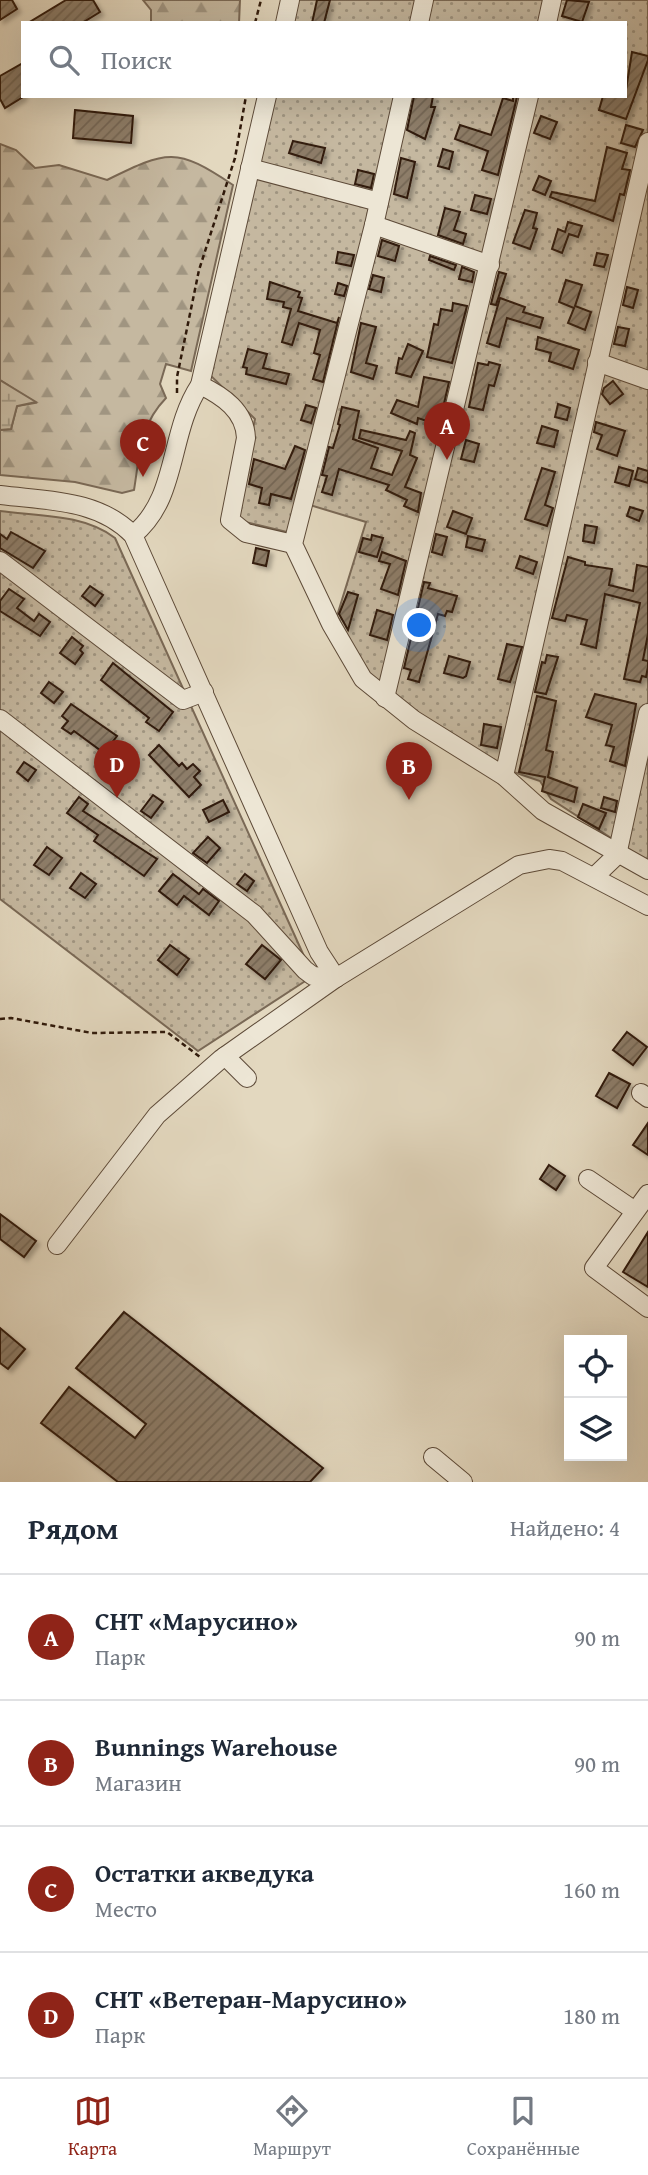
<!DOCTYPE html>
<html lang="ru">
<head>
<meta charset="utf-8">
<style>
	:root { --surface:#fff; --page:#f2f2f3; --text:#1f2937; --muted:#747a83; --line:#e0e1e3; --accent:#8f2418 }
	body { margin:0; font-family:"Gentium Book Plus",serif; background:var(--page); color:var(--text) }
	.controls { position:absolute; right:21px; bottom:21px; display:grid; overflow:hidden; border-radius:0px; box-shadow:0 7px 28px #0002 }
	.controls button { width:63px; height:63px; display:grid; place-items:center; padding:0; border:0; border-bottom:2px solid var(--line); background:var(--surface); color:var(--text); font:35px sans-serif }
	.you { position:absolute; left:420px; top:626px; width:24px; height:24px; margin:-18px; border:5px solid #fff; border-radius:50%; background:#1a73e8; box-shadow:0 0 0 10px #1a73e833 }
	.badge { display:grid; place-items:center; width:46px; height:46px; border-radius:50%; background:var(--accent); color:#fff; font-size:23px; font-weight:700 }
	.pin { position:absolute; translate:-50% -58px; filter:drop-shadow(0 2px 4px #0008) }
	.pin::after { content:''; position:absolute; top:37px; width:24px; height:21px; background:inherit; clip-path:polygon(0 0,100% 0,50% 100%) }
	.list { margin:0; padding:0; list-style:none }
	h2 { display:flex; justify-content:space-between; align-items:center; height:91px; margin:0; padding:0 28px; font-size:30px }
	h2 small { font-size:23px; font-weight:400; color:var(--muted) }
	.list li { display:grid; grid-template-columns:46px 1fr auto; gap:21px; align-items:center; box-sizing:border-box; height:126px; padding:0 28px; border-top:2px solid var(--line) }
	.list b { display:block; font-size:26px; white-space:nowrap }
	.list p { margin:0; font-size:23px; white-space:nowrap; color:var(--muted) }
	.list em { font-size:23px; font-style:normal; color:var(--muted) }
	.icon { flex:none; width:38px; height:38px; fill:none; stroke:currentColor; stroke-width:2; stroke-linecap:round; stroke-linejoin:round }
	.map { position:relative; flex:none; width:648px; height:1482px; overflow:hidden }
	.search { position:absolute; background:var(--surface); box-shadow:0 7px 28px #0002; left:21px; right:21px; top:21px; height:77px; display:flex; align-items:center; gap:18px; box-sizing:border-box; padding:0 24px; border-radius:0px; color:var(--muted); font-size:26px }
	.sheet { height:595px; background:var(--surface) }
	nav { display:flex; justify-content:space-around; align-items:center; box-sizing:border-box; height:98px; border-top:2px solid var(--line); background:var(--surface); font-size:19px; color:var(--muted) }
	nav a { display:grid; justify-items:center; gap:4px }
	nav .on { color:var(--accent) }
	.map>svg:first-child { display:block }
</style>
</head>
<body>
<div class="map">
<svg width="648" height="1482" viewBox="0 0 648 1482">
	<defs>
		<pattern id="forest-firs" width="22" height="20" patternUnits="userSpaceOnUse" patternTransform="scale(1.75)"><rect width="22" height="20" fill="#c5b8a0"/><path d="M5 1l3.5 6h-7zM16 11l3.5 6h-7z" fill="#a09581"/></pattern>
		<pattern id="wetland-marsh" width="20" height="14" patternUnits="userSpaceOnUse" patternTransform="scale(1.75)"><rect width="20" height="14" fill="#c5b8a0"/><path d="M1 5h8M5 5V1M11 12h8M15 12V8" fill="none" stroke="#a09581"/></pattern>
		<pattern id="garden-dots" width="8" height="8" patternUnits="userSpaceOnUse" patternTransform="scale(1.75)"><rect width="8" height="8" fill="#c5b8a0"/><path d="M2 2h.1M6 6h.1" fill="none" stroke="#a09581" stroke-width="1.8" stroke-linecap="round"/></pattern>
		<pattern id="building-hatch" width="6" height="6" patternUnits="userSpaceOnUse" patternTransform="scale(1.75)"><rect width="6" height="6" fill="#8d7d69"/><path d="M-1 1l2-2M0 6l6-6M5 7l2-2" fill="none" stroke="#746655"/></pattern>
		<filter id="shadow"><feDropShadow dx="3.5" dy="3.5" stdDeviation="2" flood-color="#0004"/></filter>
	</defs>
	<rect width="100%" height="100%" fill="#e3d8bf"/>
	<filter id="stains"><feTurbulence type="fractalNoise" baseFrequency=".00286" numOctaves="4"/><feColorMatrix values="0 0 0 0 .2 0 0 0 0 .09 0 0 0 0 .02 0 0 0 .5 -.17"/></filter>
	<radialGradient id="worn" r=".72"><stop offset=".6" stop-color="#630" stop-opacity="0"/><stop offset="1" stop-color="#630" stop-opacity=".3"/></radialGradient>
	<g fill="url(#forest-firs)" stroke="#7a6956" stroke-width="2">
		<path d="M143,0H240L239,23H151V10Z"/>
		<path d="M0,144L16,150L35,168L59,165L107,180C168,150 176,147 233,185L191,371L166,364L160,384L166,398C139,426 140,454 134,490L122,493L75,482L0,475V430L11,429L17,406L35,403L0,380Z"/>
	</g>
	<path fill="url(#wetland-marsh)" stroke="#7a6956" stroke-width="2" d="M0,380L36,402L17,406L11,429L0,430Z"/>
	<g fill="url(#garden-dots)" stroke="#7a6956" stroke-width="2">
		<path d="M296,0H648V862L551,799L540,781L499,767L437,731L368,678L337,616L366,522L300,502L291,533L241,521L236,511L255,419L210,375L273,96H625V23H290Z"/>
		<path d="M0,511C38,516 84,514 115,538L313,976L198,1051L0,899Z"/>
	</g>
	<g fill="url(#building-hatch)" stroke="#301a0b" stroke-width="2" filter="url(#shadow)">
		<path d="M0,0H12L17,9L0,20Z"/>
		<path d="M66,0H93L100,12L82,23H28Z"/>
		<path d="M317,0H330L324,23H312Z"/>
		<path d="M567,0L589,2L582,22L562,16Z"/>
		<path d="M632,52L648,56V60L626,119L599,110L603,96H625Z"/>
		<path d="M23,63V97L5,108L0,99V76Z"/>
		<path d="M414,96H433L431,107H435L425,139L407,130Z"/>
		<path d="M513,96L517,97L498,175L482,170L488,151L455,139L460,125L491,135L503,98L513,101Z"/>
		<path d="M75,110L133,116L131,143L73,138Z"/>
		<path d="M541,116L557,122L550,139L534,133Z"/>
		<path d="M626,125L643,130L635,147L621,143Z"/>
		<path d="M293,141L325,148L321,163L289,153Z"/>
		<path d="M607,147L627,153L622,169L630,170L624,195L620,194L613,221L550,197L552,192L595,201Z"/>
		<path d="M443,149L453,152L449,169L438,166Z"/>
		<path d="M401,158L415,162L407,198L394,194Z"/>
		<path d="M358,170L374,174L371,188L355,184Z"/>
		<path d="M539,176L551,181L545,195L533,190Z"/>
		<path d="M475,195L491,199L487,214L471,210Z"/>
		<path d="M445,208L460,212L454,230L466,234L463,244L438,235Z"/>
		<path d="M525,210L537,213L533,228L537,229L530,249L513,243Z"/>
		<path d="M568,222L582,226L578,237L569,234L562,253L552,249L558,229L565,232Z"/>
		<path d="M382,240L399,246L395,261L378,256Z"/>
		<path d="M338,252L354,255L351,266L336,263Z"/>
		<path d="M597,253L608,255L604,267L594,265Z"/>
		<path d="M430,256L456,265L454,270L429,260Z"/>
		<path d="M462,267L474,272L472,282L459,279Z"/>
		<path d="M499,272L506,274L496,305L491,304Z"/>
		<path d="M373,275L384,278L381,292L369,289Z"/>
		<path d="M566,280L582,285L575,306L591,312L585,330L568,323L574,308L559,302Z"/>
		<path d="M270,282L300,292L298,297L302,298L298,311L337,323L339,317L323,382L313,379L320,355L314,353L320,330L299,323L292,345L282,342L291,309L283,307L284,302L267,299Z"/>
		<path d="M338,283L347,286L344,296L335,294Z"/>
		<path d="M627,287L638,290L633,308L623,305Z"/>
		<path d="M500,298L525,307L523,312L543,318L540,328L507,318L499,347L487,343Z"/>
		<path d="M453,303L467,306L452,363L427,357L434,324L438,325L441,309L452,311Z"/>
		<path d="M361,323L376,327L366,363L377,366L373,379L351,372Z"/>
		<path d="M618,327L629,329L625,346L614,344Z"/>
		<path d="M538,337L579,350L573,369L549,361L551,353L536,349Z"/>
		<path d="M408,344L423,351L411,377L396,373L399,358L402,359Z"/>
		<path d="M248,349L267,354L263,368L289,374L286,384L246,374L247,368L243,367Z"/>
		<path d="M489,362L500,365L494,386L489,385L483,410L469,407L478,363L488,365Z"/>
		<path d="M424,377L449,382L439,425L418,418L417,424L391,413L397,400L418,407Z"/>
		<path d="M613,381L623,394L610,404L602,394L604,388Z"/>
		<path d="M558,404L570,408L567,420L555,417Z"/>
		<path d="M306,405L316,408L311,423L301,420Z"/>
		<path d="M342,407L359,411L353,439L378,448L371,468L392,475L402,451L359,438L361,430L406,440L410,431L415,433L410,455L417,458L405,487L421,493L418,512L404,506L407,500L386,490L389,485L339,469L332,495L322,492L327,476L322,475L329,447L333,448L340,425L338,424Z"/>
		<path d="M596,422L625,431L617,456L597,449L602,435L594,432Z"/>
		<path d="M542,426L558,431L554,447L537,443Z"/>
		<path d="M466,440L479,444L474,462L461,459Z"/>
		<path d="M295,446L305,450L291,499L271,494L269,505L259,503L262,488L249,484L254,459L285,469Z"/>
		<path d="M619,467L633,471L629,486L615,482Z"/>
		<path d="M542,468L555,472L545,505L553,508L547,526L525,519Z"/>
		<path d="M638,468L648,471V483L635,479Z"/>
		<path d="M630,507L643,511L639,521L627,516Z"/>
		<path d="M453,511L472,518L466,534L447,527Z"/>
		<path d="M585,525L597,527L594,543L583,541Z"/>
		<path d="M11,532L45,551L33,568L0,548V534L7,539Z"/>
		<path d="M436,534L447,537L442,555L432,552Z"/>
		<path d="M372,535L383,538L377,557L359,552L363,538L371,540Z"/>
		<path d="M468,536L485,540L482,551L466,547Z"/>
		<path d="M256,548L269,551L266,566L253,563Z"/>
		<path d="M382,552L406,561L398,595L381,589L390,564L379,561Z"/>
		<path d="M520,556L537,562L533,574L516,568Z"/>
		<path d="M568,557L585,562V565L612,569L609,585L633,591L637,565L648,567V634L643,660L648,661V667L646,677L642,676L640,682L624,679L640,603L605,594L596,648L581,644L587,620L567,615L565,621L552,618Z"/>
		<path d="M424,582L430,583L428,588L457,596L452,612L447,611L445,616L438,614L419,682L408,679L411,670L404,668Z"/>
		<path d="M90,586L103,595L95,606L82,596Z"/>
		<path d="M9,589L24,599L17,608L34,621L39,614L50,622L40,636L0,611V601Z"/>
		<path d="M348,592L358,595L348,630L339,614Z"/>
		<path d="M377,610L393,615L387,640L370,635Z"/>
		<path d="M72,637L83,646L80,650L83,653L75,664L60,653Z"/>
		<path d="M507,644L522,647L510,682L498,679Z"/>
		<path d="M547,655L558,657L546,694L535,692L542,662L545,663Z"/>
		<path d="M449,656L470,662L466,676L463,678L444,673Z"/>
		<path d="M113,663L173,712L159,731L146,722L149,718L101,680Z"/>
		<path d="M49,682L63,692L54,703L41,693Z"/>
		<path d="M595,694L636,704L625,766L610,761L614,747L606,745L612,725L586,717Z"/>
		<path d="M537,696L556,701L546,750L553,752L548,777L577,788L574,802L542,791L545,777L519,772Z"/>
		<path d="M71,704L117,736L104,753L74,731L71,734L62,728L68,721L62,716Z"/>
		<path d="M484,724L501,727L497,748L481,745Z"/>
		<path d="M159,745L179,766L182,763L187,769L193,764L200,771L194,777L201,785L189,797L149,755Z"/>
		<path d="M24,762L36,770L28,781L17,772Z"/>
		<path d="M153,795L163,802L151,818L141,811Z"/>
		<path d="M79,797L88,804L83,811L157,859L144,876L94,841L98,835L67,813Z"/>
		<path d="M604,797L617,801L615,812L601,808Z"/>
		<path d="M223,800L229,812L209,822L203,810Z"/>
		<path d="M583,804L606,813L599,829L578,817Z"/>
		<path d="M208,837L220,848L207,863L193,853Z"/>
		<path d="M47,847L62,858L49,875L34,865Z"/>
		<path d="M81,873L96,884L85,898L70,888Z"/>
		<path d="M173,874L199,894L203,889L219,901L209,915L184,896L177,905L159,891Z"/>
		<path d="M245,874L254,881L247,891L237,884Z"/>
		<path d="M170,945L189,959L177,975L158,960Z"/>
		<path d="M262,945L281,960L265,979L246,964Z"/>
		<path d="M627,1032L647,1047L633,1065L613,1050Z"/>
		<path d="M609,1073L630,1084L617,1108L596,1096Z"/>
		<path d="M648,1123V1155L633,1145Z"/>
		<path d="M549,1165L565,1176L556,1190L540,1179Z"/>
		<path d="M0,1214L36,1241L24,1257L0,1239Z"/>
		<path d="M648,1232V1287L623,1272Z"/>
		<path d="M124,1312L323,1468L310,1482H118L41,1423L69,1387L135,1438L146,1424L76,1368Z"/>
		<path d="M0,1328L25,1349L8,1369L0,1363Z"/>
	</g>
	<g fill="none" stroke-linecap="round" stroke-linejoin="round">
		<g stroke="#5d4a38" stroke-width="20">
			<g id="minor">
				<path d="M285,23L290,0"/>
				<path d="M419,23L424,0"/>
				<path d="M547,23L552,0"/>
				<path d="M403,96L374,225L293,544L331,624L363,679L414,720L504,776L543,811L648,870"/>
				<path d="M250,168L379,202"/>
				<path d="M374,225L490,265"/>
				<path d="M597,362L648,380"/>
				<path d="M200,385C223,396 245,411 246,438L230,520L246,533L293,544"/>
				<path d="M0,495C48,501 98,499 133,535L319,952L336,978"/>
				<path d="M133,535C179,498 168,433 200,385L267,96"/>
				<path d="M0,561L183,700L204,692"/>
				<path d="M385,698L529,96"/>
				<path d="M0,719L254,914L305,970L313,976L336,978"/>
				<path d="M504,776L648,142"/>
				<path d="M594,877L617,855L648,713"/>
				<path d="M225,1056L247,1078"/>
				<path d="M641,1093L648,1098"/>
				<path d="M588,1179L635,1211"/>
				<path d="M648,1194L594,1268L648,1308"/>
				<path d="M57,1245L157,1115L221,1059L336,978L519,865L549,859L562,861L648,906"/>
				<path d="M433,1457L463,1482"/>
			</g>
		</g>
		<g stroke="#301a0b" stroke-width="2.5" stroke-dasharray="5 3.5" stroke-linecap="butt">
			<path d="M255,23L261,0"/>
			<path d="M177,393V377L199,270L235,158L246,96"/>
			<path d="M0,1019L11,1018L92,1033L167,1032L200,1057"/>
		</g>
		<use href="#minor" stroke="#ede6d5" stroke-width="18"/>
	</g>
	<rect width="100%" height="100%" filter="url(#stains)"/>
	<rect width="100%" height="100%" fill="url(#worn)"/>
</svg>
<div class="controls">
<button><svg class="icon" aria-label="locate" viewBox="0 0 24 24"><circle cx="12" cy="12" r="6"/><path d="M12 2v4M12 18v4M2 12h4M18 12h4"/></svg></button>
<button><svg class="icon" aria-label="layers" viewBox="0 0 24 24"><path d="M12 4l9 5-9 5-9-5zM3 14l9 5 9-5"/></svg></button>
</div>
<div class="you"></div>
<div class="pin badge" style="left:447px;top:460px">A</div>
<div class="pin badge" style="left:409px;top:800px">B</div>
<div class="pin badge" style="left:143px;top:477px">C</div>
<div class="pin badge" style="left:117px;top:798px">D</div>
<div class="search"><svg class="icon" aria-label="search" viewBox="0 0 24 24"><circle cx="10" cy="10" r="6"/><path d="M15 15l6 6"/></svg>Поиск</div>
</div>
<section class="sheet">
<h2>Рядом<small>Найдено: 4</small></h2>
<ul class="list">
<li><span class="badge">A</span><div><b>СНТ «Марусино»</b><p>Парк</p></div><em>90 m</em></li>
<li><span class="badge">B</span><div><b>Bunnings Warehouse</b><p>Магазин</p></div><em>90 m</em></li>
<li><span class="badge">C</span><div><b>Остатки акведука</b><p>Место</p></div><em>160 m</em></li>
<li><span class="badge">D</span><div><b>СНТ «Ветеран-Марусино»</b><p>Парк</p></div><em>180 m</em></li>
</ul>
</section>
<nav>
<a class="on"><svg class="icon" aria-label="map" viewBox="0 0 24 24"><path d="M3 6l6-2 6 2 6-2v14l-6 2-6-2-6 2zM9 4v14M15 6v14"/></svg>Карта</a>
<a><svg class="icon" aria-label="directions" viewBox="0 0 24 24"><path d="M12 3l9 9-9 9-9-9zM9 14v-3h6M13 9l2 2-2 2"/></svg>Маршрут</a>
<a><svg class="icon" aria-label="saved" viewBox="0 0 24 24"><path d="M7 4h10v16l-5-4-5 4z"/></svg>Сохранённые</a>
</nav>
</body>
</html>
